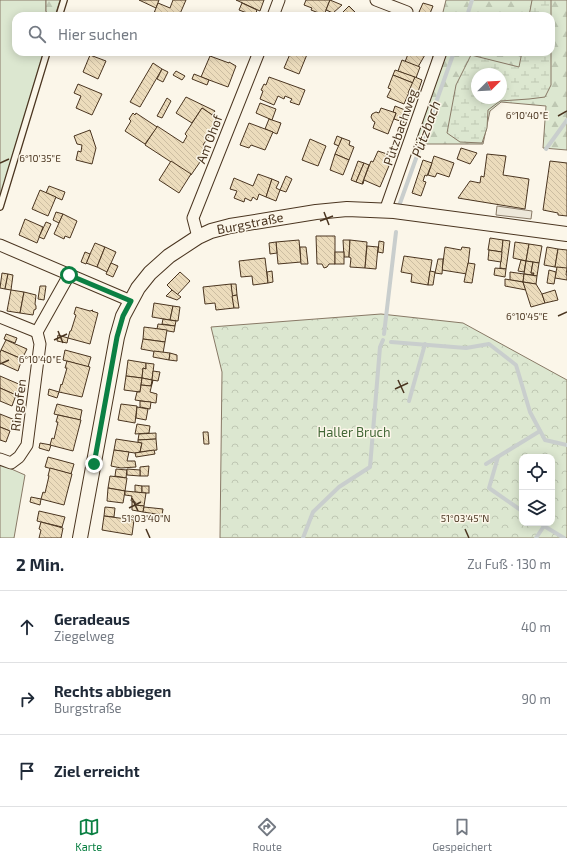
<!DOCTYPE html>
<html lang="de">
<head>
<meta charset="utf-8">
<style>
	:root { --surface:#fff; --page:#f2f2f3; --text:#1f2937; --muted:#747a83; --line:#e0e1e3; --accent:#0b8043 }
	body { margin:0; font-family:"Exo 2",sans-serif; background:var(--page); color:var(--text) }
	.controls { position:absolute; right:12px; bottom:12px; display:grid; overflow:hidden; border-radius:8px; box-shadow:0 2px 10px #0003 }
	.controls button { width:36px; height:36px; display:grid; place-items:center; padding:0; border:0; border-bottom:1px solid var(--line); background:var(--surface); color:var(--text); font:20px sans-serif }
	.compass { position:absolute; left:471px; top:68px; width:36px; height:36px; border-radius:50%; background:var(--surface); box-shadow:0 2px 10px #0003; rotate:66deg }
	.stop { position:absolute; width:12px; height:12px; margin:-9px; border:3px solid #0b8043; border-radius:50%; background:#fff }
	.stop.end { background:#0b8043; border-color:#fff; box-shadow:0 1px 4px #0008 }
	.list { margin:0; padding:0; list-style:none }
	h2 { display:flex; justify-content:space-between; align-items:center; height:52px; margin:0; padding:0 16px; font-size:17px }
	h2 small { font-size:13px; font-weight:400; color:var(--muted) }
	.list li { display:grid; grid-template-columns:26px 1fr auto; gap:12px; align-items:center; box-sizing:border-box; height:72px; padding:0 16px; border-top:1px solid var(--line) }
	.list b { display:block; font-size:15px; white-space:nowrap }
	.list p { margin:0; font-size:13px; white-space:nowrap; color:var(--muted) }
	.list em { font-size:13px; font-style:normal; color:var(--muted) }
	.icon { flex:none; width:22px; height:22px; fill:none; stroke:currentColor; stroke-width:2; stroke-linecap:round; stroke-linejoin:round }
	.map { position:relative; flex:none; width:567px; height:538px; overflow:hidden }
	.search { position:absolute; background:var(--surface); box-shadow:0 2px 10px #0003; left:12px; right:12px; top:12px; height:44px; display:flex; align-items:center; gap:10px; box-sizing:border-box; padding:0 14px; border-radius:12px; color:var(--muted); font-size:15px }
	.sheet { height:268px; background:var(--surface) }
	nav { display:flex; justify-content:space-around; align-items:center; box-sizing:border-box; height:56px; border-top:1px solid var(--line); background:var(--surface); font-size:11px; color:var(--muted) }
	nav a { display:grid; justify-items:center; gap:2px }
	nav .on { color:var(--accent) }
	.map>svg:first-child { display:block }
</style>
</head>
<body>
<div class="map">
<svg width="567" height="538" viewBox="0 0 567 538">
	<defs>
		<pattern id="forest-firs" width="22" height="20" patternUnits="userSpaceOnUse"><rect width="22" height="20" fill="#dce7d0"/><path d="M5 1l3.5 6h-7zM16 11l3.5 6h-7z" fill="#bec7b2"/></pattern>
		<pattern id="wetland-marsh" width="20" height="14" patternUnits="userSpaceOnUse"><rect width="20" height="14" fill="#dce7d0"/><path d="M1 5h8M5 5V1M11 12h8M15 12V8" fill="none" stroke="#bec7b2"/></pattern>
		<pattern id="park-crowns" width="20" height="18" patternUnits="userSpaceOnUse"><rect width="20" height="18" fill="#dce7d0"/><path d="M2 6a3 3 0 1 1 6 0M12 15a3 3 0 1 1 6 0" fill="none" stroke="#bec7b2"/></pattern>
		<pattern id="building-back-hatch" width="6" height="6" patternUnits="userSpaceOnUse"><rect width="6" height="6" fill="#ecdcbc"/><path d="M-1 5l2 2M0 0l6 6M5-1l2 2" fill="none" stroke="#ccbda1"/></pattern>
	</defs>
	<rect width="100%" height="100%" fill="#fbf6e9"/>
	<g fill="#dce7d0" stroke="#887966">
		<path d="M0,0H46V11L48,16H16V52H44L0,199Z"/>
		<path d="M0,464L25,475L14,538H0Z"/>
	</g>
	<g fill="url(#forest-firs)" stroke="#887966" fill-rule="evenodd">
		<path d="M46,0H60L55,16H48L46,11Z"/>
		<path d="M446,0H567V150L543,148L546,106L501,102L490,111L483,144H413L434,52H551V16H442ZM477,74H501V98H477Z"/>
	</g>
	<path fill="url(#wetland-marsh)" stroke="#887966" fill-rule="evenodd" d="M532,0H551V85L545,97L529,99L500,101L488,110L487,128L482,143L460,142L447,133L456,85L471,55L519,67L522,52H551V16H529ZM477,74H501V98H477Z"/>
	<path fill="url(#park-crowns)" stroke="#887966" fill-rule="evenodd" d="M381,314L463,323L567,380V538H220L222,372L211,327ZM522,457H552V523H522Z"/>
	<path fill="#ede7d9" stroke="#887966" d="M497,206L532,211L531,219L496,215Z"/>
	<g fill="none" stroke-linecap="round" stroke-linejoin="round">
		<g stroke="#c9cecd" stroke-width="4">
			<path d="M467,16L472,0"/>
			<path d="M546,149L567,120"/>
			<path d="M399,206L454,52"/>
			<path d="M384,334L396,232"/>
			<path d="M391,342L466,348L489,344L516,365L530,412L545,440L567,445"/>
			<path d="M409,401L425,344"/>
			<path d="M498,457L489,488L522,511"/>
			<path d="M486,464L540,431"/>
			<path d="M544,526L564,538"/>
			<path d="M303,538L313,512L339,487L370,467L380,347L383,340"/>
			<path d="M536,538L544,526L540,523"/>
		</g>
	</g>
	<g fill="url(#building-back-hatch)" stroke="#4a3520">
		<path d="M139,0H159L156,8Z"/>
		<path d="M173,0H186L179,16L168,13L167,16H160L154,13L158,3L170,8Z"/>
		<path d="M236,0H264L260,11Z"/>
		<path d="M306,0H330L324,15L311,10L312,8L304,5Z"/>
		<path d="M330,0L342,5L333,13L326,10Z"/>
		<path d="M242,3L257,10L255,16L239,10Z"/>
		<path d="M423,3L433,6L429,16L419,12Z"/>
		<path d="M349,6L359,16H339Z"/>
		<path d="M286,52H308L299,74L284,68L290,54Z"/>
		<path d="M406,52H424L426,53L418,67L405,62L408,54L406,53Z"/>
		<path d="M90,55L106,61L98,79L83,72Z"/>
		<path d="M210,56L229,63V62L236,66L228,87L201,77Z"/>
		<path d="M402,60L420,67L416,78L398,71Z"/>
		<path d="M153,63L162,69L140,107L130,102Z"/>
		<path d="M162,69L168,72L163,82L157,79Z"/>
		<path d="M395,70L415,77L413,83L393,75Z"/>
		<path d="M176,71L185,76L182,80L173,75Z"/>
		<path d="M194,74L209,80L207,85L192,79Z"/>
		<path d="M393,75L413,83L404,104L387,97L391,89L388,88Z"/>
		<path d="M269,77L305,90L299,105L290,102L292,99L285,96L284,99L278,96L274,105L260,99L263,91L261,90L264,84L266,85Z"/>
		<path d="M415,77L422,80L418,92L413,95L408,93Z"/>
		<path d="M78,84L102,94L92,115L76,108L81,96L74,93Z"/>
		<path d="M186,97L215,111L212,115L202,108L192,123L176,113Z"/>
		<path d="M167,98L171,101L162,118L157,116Z"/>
		<path d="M260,103L276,109L272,120L256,113Z"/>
		<path d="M395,106L410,112L406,123L394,119L396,113L393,112Z"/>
		<path d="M202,108L220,120L203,145L209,149L191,175L145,145L157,126L183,143L187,136L185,134Z"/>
		<path d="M381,108L396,113L388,134L373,128L375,122L373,121L371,117L372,114L376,112L379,113Z"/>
		<path d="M133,113L135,115L136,113L157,127L145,144L125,131L131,121L129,119Z"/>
		<path d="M269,119L281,123L277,134L265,129Z"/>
		<path d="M249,123L273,132L265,150L251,145L249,148L240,145Z"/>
		<path d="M90,130L96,148L92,164L76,160L78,151L81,152L82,145L77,144L74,136Z"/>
		<path d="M337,136L342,138L339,146L334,144Z"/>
		<path d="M342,138L350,141L349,145L354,147L349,160L335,154Z"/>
		<path d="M310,139L326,146L318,166L302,160Z"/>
		<path d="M461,148L477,153L470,164L457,159Z"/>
		<path d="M378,151L387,154L385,159L391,161L380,187L364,180L363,184H362L371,161L373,162Z"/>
		<path d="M335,154L349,160L343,175L330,170Z"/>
		<path d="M487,154L506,156L503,175L529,179L525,209L458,198L470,181L480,183L481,176L484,177Z"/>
		<path d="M434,156L454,163L449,177L437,173L435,177L428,175Z"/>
		<path d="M423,160L432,163L427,176L425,175L423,181L426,182L421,196L412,193Z"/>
		<path d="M171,161L191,174L179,193L159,180Z"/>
		<path d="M358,161L364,163L356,182L351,180Z"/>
		<path d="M550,161L567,163V216L558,215V213L543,210Z"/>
		<path d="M364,163L369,165L362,184L356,182Z"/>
		<path d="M258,174L272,179L266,197L259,194L257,200L253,197L251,201L245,198L244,202L234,198L237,191L230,189L234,178L253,186Z"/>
		<path d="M286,176L292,179L286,192L280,190Z"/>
		<path d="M272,179L279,182L276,188L280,190L276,201L266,197Z"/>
		<path d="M49,186L65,192L62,200L46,193Z"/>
		<path d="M40,190L56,197L48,216L32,209Z"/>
		<path d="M56,212L63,214L59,223L53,220Z"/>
		<path d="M63,214L77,221L70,238L65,236L64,239L54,234Z"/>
		<path d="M25,219L43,227L37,243L19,235Z"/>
		<path d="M46,222L51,224L44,239L39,237Z"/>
		<path d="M316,236H335V264H329L327,267L324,268L322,264H317Z"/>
		<path d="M490,238L503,240L502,252L488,250Z"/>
		<path d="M299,240L301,262L278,264L276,242Z"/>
		<path d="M343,240H350L349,257H344Z"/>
		<path d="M350,240L367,242L365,268L350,267L351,258L349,257Z"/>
		<path d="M503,240L510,241L506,269L500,268Z"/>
		<path d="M379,241L384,242L383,253L378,252Z"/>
		<path d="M276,242L277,253L270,254L269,243Z"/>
		<path d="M515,242L529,244L526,261L513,258Z"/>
		<path d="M95,243L105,247L97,267L86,263Z"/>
		<path d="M529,244L542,246L539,263L526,261Z"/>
		<path d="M367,246L378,247L376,269L365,268Z"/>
		<path d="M105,247L116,252L107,272L97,267Z"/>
		<path d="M300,247H306L308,264H301Z"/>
		<path d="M445,247L461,250L462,247L470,248L467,274L442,270Z"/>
		<path d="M547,247L558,249L555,267L544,265Z"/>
		<path d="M558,249L567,250V269L555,267Z"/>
		<path d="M489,250L502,252L501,262L488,260Z"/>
		<path d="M85,252L90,254L86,264L81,262Z"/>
		<rect x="335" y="252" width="9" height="12"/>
		<path d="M404,256L432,260L428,285L411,282L412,274L401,272Z"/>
		<path d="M265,258L268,283L253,285L252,276L241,277L239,261Z"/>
		<path d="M438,259H443L442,274L435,273Z"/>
		<path d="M521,260L526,261L524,272L518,271Z"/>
		<path d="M526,261L533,262L531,273H534L533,275L524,274Z"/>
		<path d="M533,262L539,263L537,276L533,275L534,273H531Z"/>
		<path d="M111,263L118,266L113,277L106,274Z"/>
		<path d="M468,263L475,264L472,283L464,282Z"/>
		<path d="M557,267L567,268L566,275H567V280L555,278Z"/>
		<path d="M495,268L506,269L505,277L494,275Z"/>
		<path d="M549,270L556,272L554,284L547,283Z"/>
		<path d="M272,271L273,282L268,283L267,272Z"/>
		<path d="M430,271L435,272L433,285H428Z"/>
		<path d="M180,272L190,281L177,295L167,285Z"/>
		<path d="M510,272L524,274L523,282L510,280Z"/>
		<path d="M2,273L8,274L5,289L0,288Z"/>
		<path d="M8,274L13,275L11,290L5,289Z"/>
		<path d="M524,274L537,276L536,284L523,282Z"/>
		<path d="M505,279L523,282L526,290L505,286Z"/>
		<path d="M523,282L536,284L542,294L545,303L531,307Z"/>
		<path d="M231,284H236L237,295L232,296Z"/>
		<path d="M231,284L234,308L216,310L215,303L205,304L203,287Z"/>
		<path d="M40,286H46L44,300L38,299Z"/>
		<path d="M11,290L24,292L20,313L7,311Z"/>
		<path d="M172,290L181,297L177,300L166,296Z"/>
		<path d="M555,290L558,300L545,303L542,294Z"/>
		<path d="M24,292L36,295L35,304L36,306V309L34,310L33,315L20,313Z"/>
		<path d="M237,295L239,308H234L232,296Z"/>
		<path d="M154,303L173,306L170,320L152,317Z"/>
		<path d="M173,306L180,307L178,321L170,320Z"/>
		<path d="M76,307L90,311L93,310L92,311L98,313L90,344L68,338L70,331H71L76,315L74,314Z"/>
		<path d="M163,319L176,321L175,326L162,324Z"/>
		<path d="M158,324L175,326L174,332L157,329Z"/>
		<path d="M144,327L167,330L165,342L143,339Z"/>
		<path d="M6,334L17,338L15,343L4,339Z"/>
		<path d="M58,335L68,338L67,343L57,341Z"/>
		<path d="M143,339L165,342L163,353L141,349Z"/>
		<path d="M6,340L27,349L22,359L1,350Z"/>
		<path d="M1,350L22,359L18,371L0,363V353Z"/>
		<path d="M65,350L91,357L88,367L63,360Z"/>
		<path d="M154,351L170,353L169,360L153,357Z"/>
		<path d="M170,353L177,355V361L169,360Z"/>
		<path d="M128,360L146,363V369L143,368L142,378L126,376Z"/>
		<path d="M67,361L90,367L82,397L59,392L61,384L62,385L67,368H65Z"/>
		<path d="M146,363L154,364L152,380L142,378L143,368L146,369Z"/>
		<path d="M153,371L160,372L158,381L152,380Z"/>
		<path d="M0,376L21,385L16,395L0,388Z"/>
		<path d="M126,376L142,378L140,392L124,390Z"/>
		<path d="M142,378L152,380L151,386L141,385Z"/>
		<path d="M153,380L150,392L157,394L156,403L135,400L137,392H140L141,385L151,386Z"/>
		<path d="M0,388L16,395L12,406L0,401Z"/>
		<path d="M49,389L59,392L57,398L48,395Z"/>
		<path d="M140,401L151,402L150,409L140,407Z"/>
		<path d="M57,404L82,410L80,420L54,414Z"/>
		<path d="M121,404L137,406L135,423L118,420Z"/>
		<path d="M137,407L148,409L146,420L136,418Z"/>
		<path d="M0,414L15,420L10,431L0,427Z"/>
		<path d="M58,415L81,420L73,451L50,445L52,438L54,439L58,422H56Z"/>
		<path d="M137,424L150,426L149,433L135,434Z"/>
		<path d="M0,427L10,431L6,442L0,440Z"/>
		<path d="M203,432H208L209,444H204Z"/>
		<path d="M156,433V439L138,440L139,434Z"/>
		<path d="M116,439L142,443L140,452L135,453L114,450Z"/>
		<path d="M156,439L157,450L140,452L142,443L138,442V440Z"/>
		<path d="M40,443L51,445L49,451L39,448Z"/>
		<path d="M114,450L129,452L127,461H135L136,467L121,468L111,466Z"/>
		<path d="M154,450L155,454L136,457L135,453Z"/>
		<path d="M48,457L74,464L71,474L45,467Z"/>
		<path d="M149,466L148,476H140V467Z"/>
		<path d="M50,468L72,474L64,505L41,499L43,492L45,493L49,476H48Z"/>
		<path d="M116,469L127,470L126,478L115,476Z"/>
		<path d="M127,469L140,470V476L127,475Z"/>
		<path d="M110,476L127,478L125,491L108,488Z"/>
		<path d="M135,485L142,486V493L135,492Z"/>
		<rect x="142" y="486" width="7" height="7"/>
		<path d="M108,488L125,491L123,503L107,501Z"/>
		<path d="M125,491L146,493L144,506L135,505V502L131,501L132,496L125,495Z"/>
		<path d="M31,497L41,499L40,505L30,502Z"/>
		<path d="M132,502H135V505L144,506L143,512L132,510Z"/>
		<path d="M105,507L115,508L114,517L104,516Z"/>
		<path d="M144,507L163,509L162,515L143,512Z"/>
		<path d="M39,511L65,517L62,527L37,521Z"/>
		<path d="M104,516L134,520L132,535L102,530Z"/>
		<path d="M41,522L63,528L61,538H39L41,530L39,529Z"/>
	</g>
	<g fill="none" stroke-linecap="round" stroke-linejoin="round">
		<g stroke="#4a3520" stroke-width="8">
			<g id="service">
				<path d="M59,16L64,0"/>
				<path d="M0,207L47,52"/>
			</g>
		</g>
		<g stroke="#4a3520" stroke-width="13">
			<g id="minor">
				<path d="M376,0L407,12"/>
				<path d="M273,16L279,0"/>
				<path d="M385,211L441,52"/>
				<path d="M198,237L193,218L259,52"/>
				<path d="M0,245L131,301"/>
				<path d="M0,317L37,332"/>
				<path d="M0,459L11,463L19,457L27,445L40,344L37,332L69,275"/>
			</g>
		</g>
		<g stroke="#4a3520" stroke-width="16">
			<path id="tertiary" d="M80,538L117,337L123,316L131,301L138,288L150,273L169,256L198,237L211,231L230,226L316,212L347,209L394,211L567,234"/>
		</g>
		<use href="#service" stroke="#fbf6e9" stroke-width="5.5"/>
		<use href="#minor" stroke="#fbf6e9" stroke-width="11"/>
		<use href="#tertiary" stroke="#fbf6e9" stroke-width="14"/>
	</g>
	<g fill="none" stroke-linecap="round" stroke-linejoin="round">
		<path stroke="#0b8043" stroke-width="5" d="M69,275L131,301L123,316L117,337L94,464"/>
	</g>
	<path fill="none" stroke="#4a3520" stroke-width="1.5" d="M558,116L567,111M0,163L9,159M324,212L329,225M320,221L333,216M558,316L567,312M58,331L63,343M54,340L67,334M0,364L9,360M398,380L404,393M395,389L408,383M132,498L138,511M129,508L141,502M146,529L150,538M465,529L469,538"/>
	<g text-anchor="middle" stroke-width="3" stroke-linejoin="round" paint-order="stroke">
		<g font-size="13" fill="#4a3520" stroke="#fbf6e9">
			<text transform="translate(400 127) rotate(-71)" y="5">Pützbachweg</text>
			<text transform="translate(209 139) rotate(-69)" y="5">Am Ohof</text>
			<text transform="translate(250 223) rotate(-11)" y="5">Burgstraße</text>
			<text transform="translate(18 405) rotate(-83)" y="5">Ringofen</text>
		</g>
		<g font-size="13" fill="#436837" stroke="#fbf6e9">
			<text x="354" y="437">Haller Bruch</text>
		</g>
		<g font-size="14" font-style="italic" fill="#4a3520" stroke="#fbf6e9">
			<text transform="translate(426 129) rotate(-70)" y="5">Pützbach</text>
		</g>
	</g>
	<g font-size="10" text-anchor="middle" fill="#4a3520" stroke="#fbf6e9" stroke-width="3" stroke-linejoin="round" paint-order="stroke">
		<text x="527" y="119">6°10'40"E</text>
		<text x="40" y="162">6°10'35"E</text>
		<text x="527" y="320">6°10'45"E</text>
		<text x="40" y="363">6°10'40"E</text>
		<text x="146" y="522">51°03'40"N</text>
		<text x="465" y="522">51°03'45"N</text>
	</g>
</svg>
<div class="controls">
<button><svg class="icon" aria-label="locate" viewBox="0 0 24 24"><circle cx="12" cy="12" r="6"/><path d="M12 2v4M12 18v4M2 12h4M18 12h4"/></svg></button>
<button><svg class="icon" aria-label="layers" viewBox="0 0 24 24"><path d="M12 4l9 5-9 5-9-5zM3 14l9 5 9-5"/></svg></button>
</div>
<svg class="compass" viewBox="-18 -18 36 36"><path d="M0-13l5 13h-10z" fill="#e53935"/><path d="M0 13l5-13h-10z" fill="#747a83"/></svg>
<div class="stop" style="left:69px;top:275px"></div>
<div class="stop end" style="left:94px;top:464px"></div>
<div class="search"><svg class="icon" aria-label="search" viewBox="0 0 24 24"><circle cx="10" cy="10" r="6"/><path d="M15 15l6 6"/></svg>Hier suchen</div>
</div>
<section class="sheet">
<h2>2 Min.<small>Zu Fuß · 130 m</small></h2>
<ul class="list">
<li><svg class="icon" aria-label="ahead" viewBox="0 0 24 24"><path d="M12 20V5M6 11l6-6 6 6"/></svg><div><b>Geradeaus</b><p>Ziegelweg</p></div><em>40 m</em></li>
<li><svg class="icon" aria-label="right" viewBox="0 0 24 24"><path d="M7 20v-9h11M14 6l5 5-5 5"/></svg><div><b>Rechts abbiegen</b><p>Burgstraße</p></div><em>90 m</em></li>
<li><svg class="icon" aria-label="arrive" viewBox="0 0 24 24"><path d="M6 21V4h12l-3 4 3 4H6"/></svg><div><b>Ziel erreicht</b></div></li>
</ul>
</section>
<nav>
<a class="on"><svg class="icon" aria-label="map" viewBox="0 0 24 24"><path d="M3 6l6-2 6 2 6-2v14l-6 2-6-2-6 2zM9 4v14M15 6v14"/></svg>Karte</a>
<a><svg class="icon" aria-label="directions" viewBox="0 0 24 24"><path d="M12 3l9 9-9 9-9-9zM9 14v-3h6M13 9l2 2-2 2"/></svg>Route</a>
<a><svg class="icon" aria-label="saved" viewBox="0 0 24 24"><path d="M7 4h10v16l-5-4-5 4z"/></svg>Gespeichert</a>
</nav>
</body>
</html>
